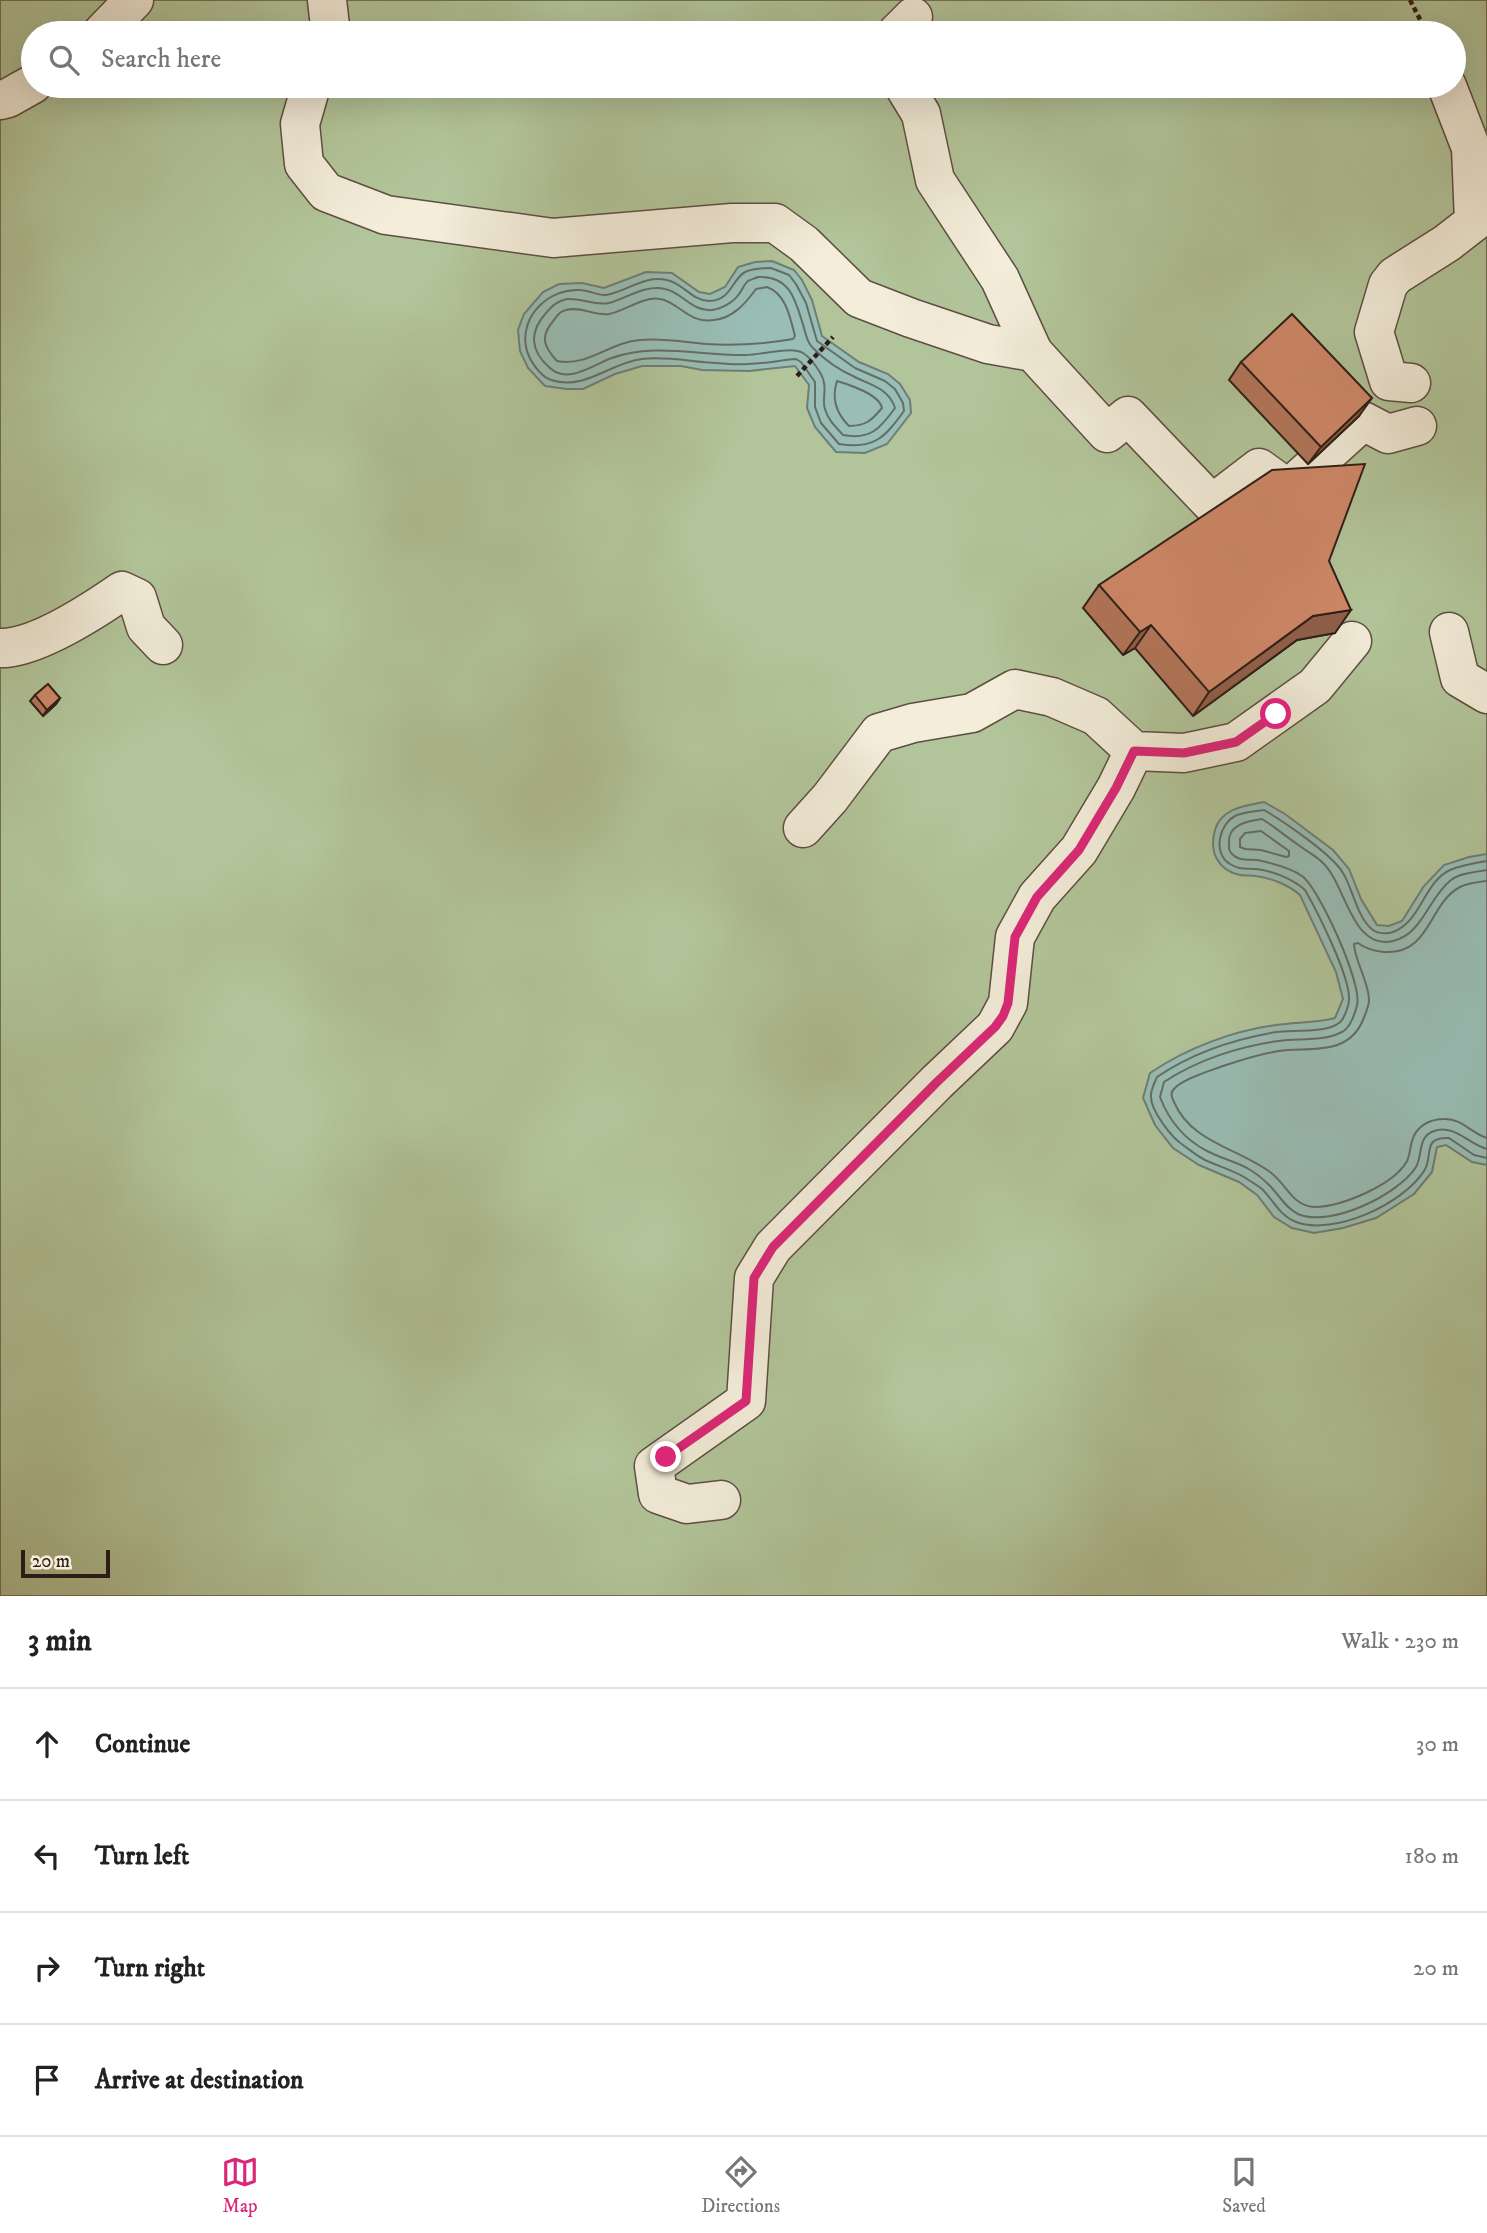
<!DOCTYPE html>
<html lang="en">
<head>
<meta charset="utf-8">
<style>
	:root { --surface:#fff; --page:#f2f2f2; --text:#222; --muted:#767676; --line:#e0e0e0; --accent:#db2777 }
	body { margin:0; font-family:"IM FELL DW Pica",serif; background:var(--page); color:var(--text) }
	.scale { position:absolute; left:21px; bottom:18px; width:89px; box-sizing:border-box; padding-left:7px; border:4px solid #2e1d17; border-top:0; font-size:19px; line-height:24px; white-space:nowrap; color:#2e1d17; -webkit-text-stroke:5px #f3edda; paint-order:stroke }
	.stop { position:absolute; width:21px; height:21px; margin:-16px; border:5px solid #db2777; border-radius:50%; background:#fff }
	.stop.end { background:#db2777; border-color:#fff; box-shadow:0 2px 7px #0008 }
	.list { margin:0; padding:0; list-style:none }
	h2 { display:flex; justify-content:space-between; align-items:center; height:91px; margin:0; padding:0 28px; font-size:30px }
	h2 small { font-size:23px; font-weight:400; color:var(--muted) }
	.list li { display:grid; grid-template-columns:46px 1fr auto; gap:21px; align-items:center; box-sizing:border-box; height:112px; padding:0 28px; border-top:2px solid var(--line) }
	.list b { display:block; font-size:26px; white-space:nowrap }
	.list em { font-size:23px; font-style:normal; color:var(--muted) }
	.icon { flex:none; width:38px; height:38px; fill:none; stroke:currentColor; stroke-width:2; stroke-linecap:round; stroke-linejoin:round }
	.map { position:relative; flex:none; width:1487px; height:1596px; overflow:hidden }
	.search { position:absolute; background:var(--surface); box-shadow:0 7px 28px #0002; left:21px; right:21px; top:21px; height:77px; display:flex; align-items:center; gap:18px; box-sizing:border-box; padding:0 24px; border-radius:38px; color:var(--muted); font-size:26px }
	.sheet { height:539px; background:var(--surface) }
	nav { display:flex; justify-content:space-around; align-items:center; box-sizing:border-box; height:98px; border-top:2px solid var(--line); background:var(--surface); font-size:19px; color:var(--muted) }
	nav a { display:grid; justify-items:center; gap:4px }
	nav .on { color:var(--accent) }
	.map>svg:first-child { display:block }
</style>
</head>
<body>
<div class="map">
<svg width="1487" height="1596" viewBox="0 0 1487 1596">
	<rect width="100%" height="100%" fill="#ece3c6"/>
	<filter id="stains"><feTurbulence type="fractalNoise" baseFrequency=".00286" numOctaves="4"/><feColorMatrix values="0 0 0 0 .2 0 0 0 0 .09 0 0 0 0 .02 0 0 0 .5 -.17"/></filter>
	<radialGradient id="worn" r=".72"><stop offset=".6" stop-color="#630" stop-opacity="0"/><stop offset="1" stop-color="#630" stop-opacity=".3"/></radialGradient>
	<path fill="#b2c59a" stroke="#707158" stroke-width="2" fill-rule="evenodd" d="M0,0H1487V1596H0ZM33,33H1454V86H33Z"/>
	<g fill="#99beb6" stroke="#6e7e76" stroke-width="2">
		<path d="M772,261L794,270L802,280L812,300L822,336L859,362L888,374L900,384L910,400L911,413L887,444L865,453L836,452L815,427L807,408L809,385L795,366L749,371L702,370L681,366H642L615,374L583,389H567L545,386L528,368L520,351L518,330L524,314L543,292L559,284L582,283L604,288L646,272L672,273L699,292L710,294L725,287L738,267L755,262Z"/>
		<path d="M1264,802L1285,814L1333,850L1349,869L1361,899L1377,925L1389,926L1402,921L1424,886L1444,865L1469,857L1487,854V1165L1472,1162L1446,1145L1437,1147L1432,1172L1414,1194L1376,1218L1343,1228L1314,1233L1292,1228L1274,1217L1257,1195L1239,1182L1199,1165L1173,1148L1155,1125L1143,1098L1150,1073C1187,1048 1232,1031 1276,1025C1296,1022 1316,1023 1335,1018L1343,999L1336,972L1300,895C1289,885 1271,878 1256,876C1251,875 1245,876 1240,875C1217,870 1209,851 1215,830C1221,808 1245,806 1264,802Z"/>
	</g>
	<g fill="none" stroke-linecap="round" stroke-linejoin="round">
		<g stroke="#646e66" stroke-width="2">
			<path d="M771,268L789,275L796,284L806,303L817,341L855,368L885,381L895,389L903,403L904,411C885,437 874,450 839,444L821,423L815,407V382L801,362L796,359C780,360 764,364 748,364C738,365 727,364 716,363C692,362 667,356 642,359C609,363 585,391 551,380C539,376 528,358 526,347C520,315 550,288 580,290C589,290 598,296 606,295C628,291 644,275 667,280C683,283 692,301 709,301C731,301 732,279 745,272C753,268 763,268 771,268Z"/>
			<path d="M758,277C791,275 796,302 804,328C806,335 807,343 813,348C824,359 839,370 853,376C870,385 889,388 895,408C880,429 870,440 843,435C836,427 828,420 825,409C822,401 826,392 824,383C823,374 811,358 803,353C792,346 760,355 746,355C699,356 654,342 609,359C592,366 567,384 550,368C530,351 529,332 546,313C552,306 557,301 567,299C581,298 596,306 609,303C627,298 646,284 665,289C682,292 692,312 712,310C721,309 734,302 739,294C742,291 744,284 748,281C749,280 756,278 758,277Z"/>
			<path d="M767,287C786,294 790,317 795,336L793,339C764,344 735,346 706,344C684,342 663,338 640,340C610,342 588,367 557,361C543,346 540,336 554,320C557,315 561,311 566,310C581,306 594,316 609,314C625,311 643,296 660,299C679,302 688,324 714,320C733,318 745,304 756,289Z"/>
			<path d="M837,381C850,385 879,394 882,408C872,420 866,426 849,426C836,413 831,399 837,381Z"/>
			<path d="M1261,831L1289,851V856L1286,857L1261,850L1245,849L1240,847V839L1245,833Z"/>
			<path d="M1487,861C1475,863 1462,865 1450,870C1424,882 1421,922 1393,932C1388,934 1378,934 1373,930C1357,918 1353,889 1343,873C1333,855 1283,821 1264,810C1255,811 1245,812 1237,815C1219,823 1212,853 1230,864C1239,870 1247,868 1256,869C1273,871 1293,879 1305,890C1317,911 1350,976 1349,999C1349,1005 1344,1020 1339,1023C1327,1033 1292,1030 1276,1032C1235,1039 1192,1053 1157,1077C1155,1082 1150,1091 1151,1097C1151,1111 1172,1138 1183,1145C1190,1150 1197,1156 1205,1160C1218,1166 1232,1170 1244,1177C1250,1181 1257,1185 1262,1189C1274,1201 1280,1216 1296,1222C1334,1236 1403,1204 1424,1171C1434,1156 1421,1137 1449,1138L1474,1155L1487,1158"/>
			<path d="M1487,870C1476,872 1460,873 1451,880C1428,898 1423,934 1393,941C1352,951 1346,885 1323,863C1316,856 1306,851 1297,844C1285,836 1275,827 1262,819C1247,821 1227,825 1229,844C1229,849 1229,851 1232,854C1240,863 1252,858 1262,861C1275,864 1291,868 1302,876C1319,888 1363,985 1357,1005C1355,1014 1350,1028 1342,1032C1323,1042 1299,1038 1279,1041C1240,1046 1197,1060 1164,1082L1160,1097C1169,1121 1184,1139 1207,1151C1220,1158 1234,1161 1247,1168C1254,1172 1262,1178 1268,1184C1279,1194 1284,1207 1298,1214C1330,1228 1398,1195 1416,1167C1423,1155 1417,1137 1434,1131C1455,1124 1468,1144 1487,1149"/>
			<path d="M1487,881C1478,882 1468,883 1460,887C1428,904 1431,955 1384,952C1374,951 1366,949 1358,943L1354,944C1354,959 1369,982 1369,1000C1369,1007 1365,1014 1363,1020C1348,1056 1311,1047 1279,1051C1260,1054 1241,1060 1223,1066C1210,1071 1185,1078 1175,1088C1170,1092 1171,1096 1174,1102C1191,1142 1237,1148 1270,1172C1286,1183 1292,1206 1314,1207C1341,1207 1394,1185 1407,1161C1410,1155 1410,1147 1412,1141C1416,1126 1430,1119 1444,1119C1462,1118 1472,1134 1487,1138"/>
		</g>
		<g stroke="#5e4e43" stroke-width="41">
			<g id="minor">
				<path d="M327,0L330,26L328,33"/>
				<path d="M102,33L134,0"/>
				<path d="M897,33L913,17"/>
				<path d="M311,86L300,124L304,164L326,192L386,215L553,238L732,223H775L804,244L859,298L911,318L988,344L1033,352L1107,433L1128,416L1212,504L1259,468L1288,489L1363,421L1388,434L1417,426"/>
				<path d="M904,86L921,114L935,180L1000,279L1033,352"/>
				<path d="M0,100L8,98L33,84"/>
				<path d="M1411,383L1389,381L1374,332L1388,285L1395,276L1447,243L1474,222L1471,148L1447,86"/>
				<path d="M1449,632L1460,678L1487,694"/>
				<path d="M0,648C35,649 93,611 122,591L137,598L146,627L163,645"/>
				<path d="M803,828L830,798L879,733L913,723L972,713L1015,689L1052,697L1096,716L1134,751L1184,753L1236,742L1315,686L1352,641"/>
				<path d="M721,1500L687,1504L658,1494L654,1466L746,1401L754,1278L773,1247L937,1082L995,1027L1008,1003L1015,937L1037,897L1079,850L1116,788L1134,751"/>
			</g>
		</g>
		<g stroke="#2e1d17" stroke-width="4.5" stroke-dasharray="5 3.5" stroke-linecap="butt">
			<path d="M1410,0L1427,33"/>
			<path d="M797,376L833,337"/>
		</g>
		<use href="#minor" stroke="#f3edda" stroke-width="38"/>
	</g>
	<g fill="#b27559" stroke="#2e1d17" stroke-width="2">
		<path d="M1241,362L1359,416L1308,464L1229,380Z"/>
		<path d="M1329,561L1335,633L1297,640L1193,716L1135,648L1123,655L1083,608L1099,585Z"/>
		<path d="M35,695L60,698L56,704L43,716L30,701Z"/>
	</g>
	<g fill="#915f49" stroke="#2e1d17" stroke-width="2">
		<path d="M1372,398L1359,416L1308,464L1321,447Z"/>
		<path d="M1351,610L1335,633L1297,640L1193,716L1209,692L1313,616Z"/>
		<path d="M1151,625L1135,648L1123,655L1140,632Z"/>
		<path d="M60,698L56,704L43,716L47,710Z"/>
	</g>
	<g fill="#cf8868" stroke="#2e1d17" stroke-width="2">
		<rect x="105" y="29" width="18" height="4"/>
		<path d="M1292,314L1372,398L1321,447L1241,362Z"/>
		<path d="M1365,464L1329,561L1351,610L1313,616L1209,692L1151,625L1140,632L1099,585L1272,470Z"/>
		<path d="M48,684L60,698L47,710L35,695Z"/>
	</g>
	<g fill="none" stroke-linecap="round" stroke-linejoin="round">
		<path stroke="#db2777" stroke-width="9" d="M666,1457L746,1401L754,1278L773,1247L937,1082L995,1027L1003,1016L1008,1003L1015,937L1037,897L1079,850L1116,788L1134,751L1184,753L1236,742L1276,714"/>
	</g>
	<rect width="100%" height="100%" filter="url(#stains)"/>
	<rect width="100%" height="100%" fill="url(#worn)"/>
</svg>
<div class="scale">20 m</div>
<div class="stop" style="left:1276px;top:714px"></div>
<div class="stop end" style="left:666px;top:1457px"></div>
<div class="search"><svg class="icon" aria-label="search" viewBox="0 0 24 24"><circle cx="10" cy="10" r="6"/><path d="M15 15l6 6"/></svg>Search here</div>
</div>
<section class="sheet">
<h2>3 min<small>Walk · 230 m</small></h2>
<ul class="list">
<li><svg class="icon" aria-label="ahead" viewBox="0 0 24 24"><path d="M12 20V5M6 11l6-6 6 6"/></svg><div><b>Continue</b></div><em>30 m</em></li>
<li><svg class="icon" aria-label="left" viewBox="0 0 24 24"><path d="M17 20v-9H6M10 6l-5 5 5 5"/></svg><div><b>Turn left</b></div><em>180 m</em></li>
<li><svg class="icon" aria-label="right" viewBox="0 0 24 24"><path d="M7 20v-9h11M14 6l5 5-5 5"/></svg><div><b>Turn right</b></div><em>20 m</em></li>
<li><svg class="icon" aria-label="arrive" viewBox="0 0 24 24"><path d="M6 21V4h12l-3 4 3 4H6"/></svg><div><b>Arrive at destination</b></div></li>
</ul>
</section>
<nav>
<a class="on"><svg class="icon" aria-label="map" viewBox="0 0 24 24"><path d="M3 6l6-2 6 2 6-2v14l-6 2-6-2-6 2zM9 4v14M15 6v14"/></svg>Map</a>
<a><svg class="icon" aria-label="directions" viewBox="0 0 24 24"><path d="M12 3l9 9-9 9-9-9zM9 14v-3h6M13 9l2 2-2 2"/></svg>Directions</a>
<a><svg class="icon" aria-label="saved" viewBox="0 0 24 24"><path d="M7 4h10v16l-5-4-5 4z"/></svg>Saved</a>
</nav>
</body>
</html>
